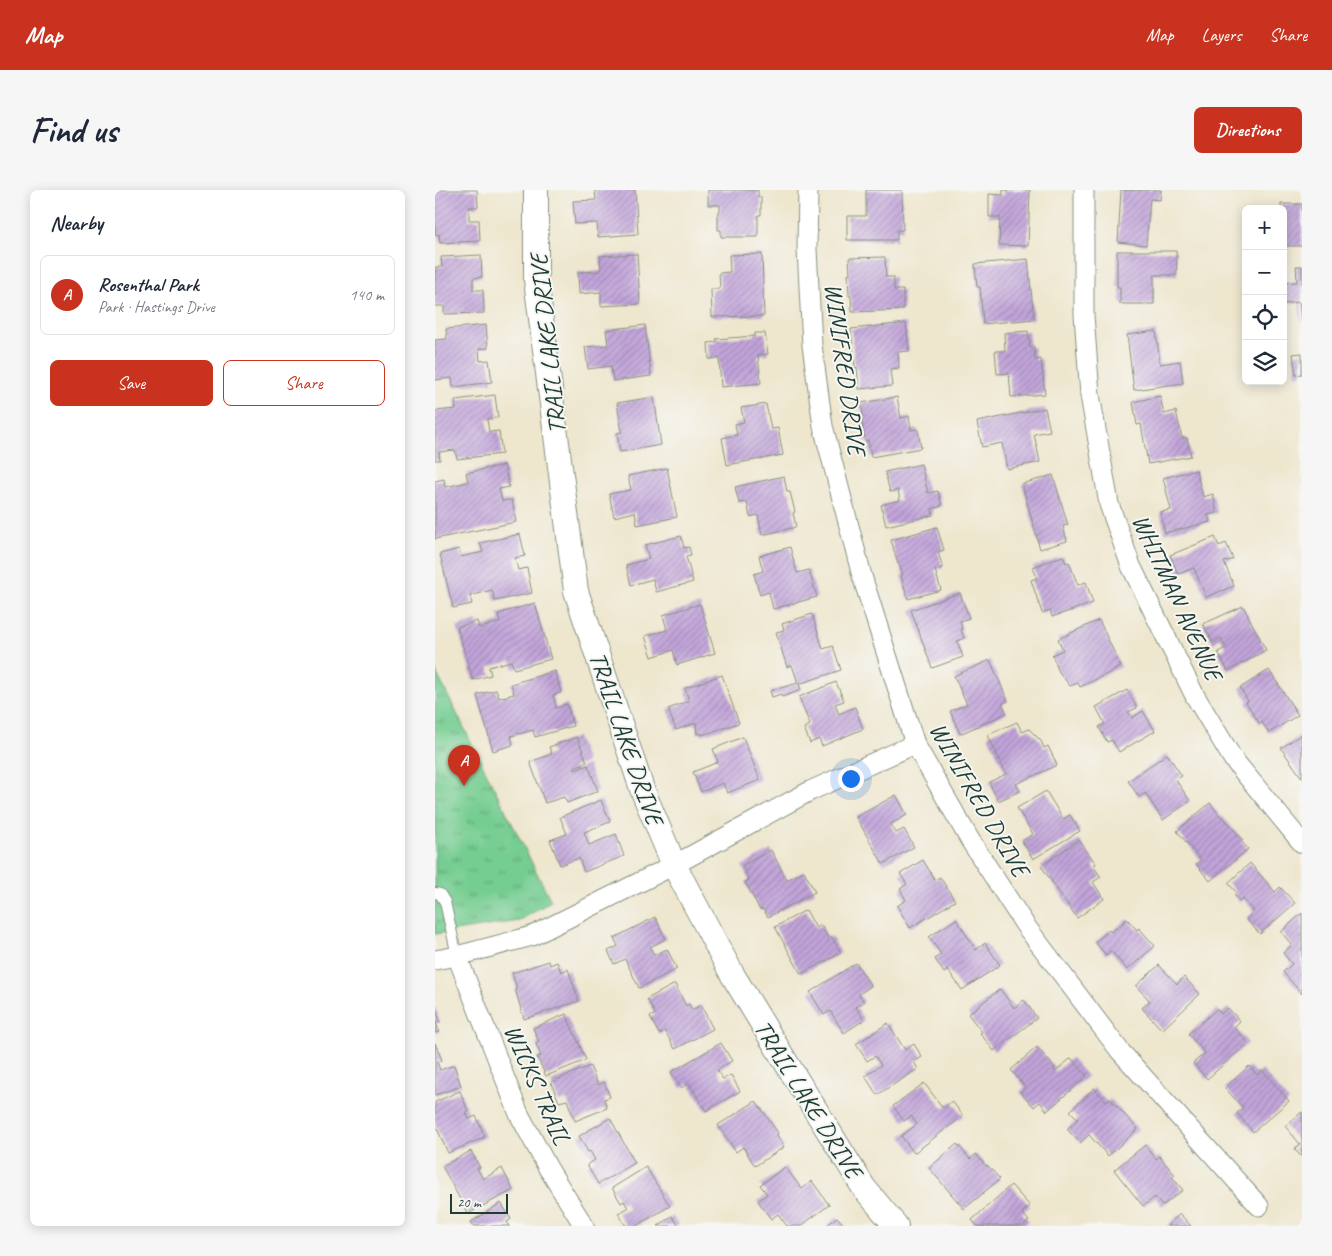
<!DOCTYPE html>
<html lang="en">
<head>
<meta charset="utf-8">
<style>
	:root { --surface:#fff; --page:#f6f6f7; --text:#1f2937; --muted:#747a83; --line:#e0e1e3; --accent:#c8321e }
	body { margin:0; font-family:Caveat,sans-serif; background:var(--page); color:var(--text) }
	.controls { position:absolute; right:15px; top:15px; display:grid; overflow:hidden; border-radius:8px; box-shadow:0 2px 12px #0003 }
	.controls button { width:45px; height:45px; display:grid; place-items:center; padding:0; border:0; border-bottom:1px solid var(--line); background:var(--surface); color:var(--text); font:25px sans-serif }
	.scale { position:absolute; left:15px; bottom:12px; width:58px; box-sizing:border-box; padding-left:5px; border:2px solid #1f3d34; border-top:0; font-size:14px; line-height:18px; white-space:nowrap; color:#1f3d34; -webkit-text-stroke:4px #f6f6f2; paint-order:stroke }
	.you { position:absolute; left:415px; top:588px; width:18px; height:18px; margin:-12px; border:4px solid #fff; border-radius:50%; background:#1a73e8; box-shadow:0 0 0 8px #1a73e833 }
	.badge { display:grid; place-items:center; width:32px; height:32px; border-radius:50%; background:var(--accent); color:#fff; font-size:16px; font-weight:700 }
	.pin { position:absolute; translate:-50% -41px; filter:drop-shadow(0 1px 2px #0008) }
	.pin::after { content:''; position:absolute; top:26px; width:18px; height:15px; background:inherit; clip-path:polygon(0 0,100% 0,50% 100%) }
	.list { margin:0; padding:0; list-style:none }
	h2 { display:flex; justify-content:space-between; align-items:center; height:65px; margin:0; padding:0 20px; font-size:21px }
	h2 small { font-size:16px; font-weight:400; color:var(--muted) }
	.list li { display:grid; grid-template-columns:32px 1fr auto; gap:15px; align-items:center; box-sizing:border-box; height:80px; margin:0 10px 10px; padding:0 10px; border:1px solid var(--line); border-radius:8px }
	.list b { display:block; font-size:19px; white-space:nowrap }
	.list p { margin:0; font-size:16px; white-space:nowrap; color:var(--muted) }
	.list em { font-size:16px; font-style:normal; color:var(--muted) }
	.actions { display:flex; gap:10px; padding:15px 20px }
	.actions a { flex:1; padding:11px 0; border:1px solid var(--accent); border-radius:8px; text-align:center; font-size:18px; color:var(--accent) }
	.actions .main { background:var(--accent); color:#fff }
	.icon { flex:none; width:28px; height:28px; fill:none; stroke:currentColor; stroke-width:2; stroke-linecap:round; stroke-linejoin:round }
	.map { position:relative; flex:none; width:867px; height:1036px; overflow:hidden; border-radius:8px }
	header { display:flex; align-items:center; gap:30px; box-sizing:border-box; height:70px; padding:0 25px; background:var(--accent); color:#fff }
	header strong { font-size:24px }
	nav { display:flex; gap:28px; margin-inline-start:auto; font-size:18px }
	.intro { display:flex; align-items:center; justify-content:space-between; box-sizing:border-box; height:120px; padding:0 30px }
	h1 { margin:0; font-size:35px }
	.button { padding:12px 22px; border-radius:8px; background:var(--accent); color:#fff; font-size:18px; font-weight:700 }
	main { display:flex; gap:30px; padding:0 30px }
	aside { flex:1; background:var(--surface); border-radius:8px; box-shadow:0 2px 12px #0003 }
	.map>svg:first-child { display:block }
</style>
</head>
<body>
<header>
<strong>Map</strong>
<nav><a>Map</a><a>Layers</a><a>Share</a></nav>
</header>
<div class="intro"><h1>Find us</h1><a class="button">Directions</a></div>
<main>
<aside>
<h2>Nearby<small></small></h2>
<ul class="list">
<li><span class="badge">A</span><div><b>Rosenthal Park</b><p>Park · Hastings Drive</p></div><em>140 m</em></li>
</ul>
<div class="actions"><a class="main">Save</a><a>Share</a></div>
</aside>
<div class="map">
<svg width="867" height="1036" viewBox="0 0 867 1036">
	<defs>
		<pattern id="park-tufts" width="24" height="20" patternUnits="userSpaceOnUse" patternTransform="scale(1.25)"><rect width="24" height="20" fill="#76cd92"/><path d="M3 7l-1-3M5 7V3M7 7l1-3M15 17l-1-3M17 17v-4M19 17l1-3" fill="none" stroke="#60a878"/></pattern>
		<pattern id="building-hatch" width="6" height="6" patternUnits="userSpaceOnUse" patternTransform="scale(1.25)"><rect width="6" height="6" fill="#c2a4da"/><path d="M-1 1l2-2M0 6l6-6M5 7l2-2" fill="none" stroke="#9d87b2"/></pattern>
	</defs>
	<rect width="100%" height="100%" fill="#f6f6f2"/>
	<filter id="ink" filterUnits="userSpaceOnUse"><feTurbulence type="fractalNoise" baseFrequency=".02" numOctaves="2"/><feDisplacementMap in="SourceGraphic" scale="10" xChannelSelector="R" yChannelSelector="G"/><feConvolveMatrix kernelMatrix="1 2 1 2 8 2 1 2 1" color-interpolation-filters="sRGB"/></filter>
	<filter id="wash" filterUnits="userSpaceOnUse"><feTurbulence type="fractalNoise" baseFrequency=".0096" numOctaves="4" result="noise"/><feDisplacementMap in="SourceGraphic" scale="20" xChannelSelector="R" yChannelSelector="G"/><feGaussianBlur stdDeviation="1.12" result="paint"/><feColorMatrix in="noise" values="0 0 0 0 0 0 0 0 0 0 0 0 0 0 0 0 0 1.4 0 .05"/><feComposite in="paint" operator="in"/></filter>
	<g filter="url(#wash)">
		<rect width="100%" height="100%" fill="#eee6cd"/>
		<path fill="url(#park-tufts)" stroke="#4a8563" d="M0,480L116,711L84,731L0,744Z"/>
		<g id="blocks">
			<g fill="url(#building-hatch)">
				<path d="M0,0H42L43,17H34V30H44L45,51L5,53L4,44L0,45Z"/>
				<path d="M160,0H200L203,44L163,47L162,33L140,34L138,11L161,10Z"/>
				<path d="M273,0H323V7H326V25H323V47H286V40H283V22H285V15H273Z"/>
				<path d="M431,0H467L468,40H462V50H412V26H431Z"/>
				<path d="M568,0H595L593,56L564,55L565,27H554V4L568,5Z"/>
				<path d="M686,0H726L725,10L715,9L711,55L683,52Z"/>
				<path d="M846,14H867V56H848V19H846Z"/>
				<path d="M682,61H741L742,85H719V114H685V97H682Z"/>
				<path d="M202,64L205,114L166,116V102L144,104L143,82L166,81L165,66Z"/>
				<path d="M327,64L329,126L277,127L276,99H285L284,83L295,82L294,65Z"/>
				<path d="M46,65L47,87L38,88V100H48L49,123L9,124V116H0V77H7L6,67Z"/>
				<path d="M450,67L451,87H459V100H468V120L417,122L416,106H414L413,84L415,83L414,68Z"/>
				<path d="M593,69L599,129L548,134L545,97H542L540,74Z"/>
				<path d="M861,76H867V131H866L864,112L849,114L848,93L862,92Z"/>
				<path d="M471,133L474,161L463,162L464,178L455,179L457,196L424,199L422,177L420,178L416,139Z"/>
				<path d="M51,135L53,158L44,159L45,171L54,170L57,192L18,197L17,188L0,190V150L12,149L11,139Z"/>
				<path d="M210,135L216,186L178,191L176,176L153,179L150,157L173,155L171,140Z"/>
				<path d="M593,141L595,158L599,157L600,170L606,169L610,204L576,207L574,183L562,184L560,161H570L569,143Z"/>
				<path d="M721,141L725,174L745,171L748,193L699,200L692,145Z"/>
				<path d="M320,143H330L333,164L323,165L326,193L286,197L284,168L274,169L273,153L282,152L281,149L320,146Z"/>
				<path d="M867,163V184L861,185L858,164Z"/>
				<path d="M60,205L63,228L52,229L54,242L64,241L67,264L22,269L20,260L4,262L5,270H0V221L21,219L20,210Z"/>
				<path d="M725,206L729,224L741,221L747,248H752L756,266L713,274L706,234L702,235L698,212Z"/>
				<path d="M219,207L226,255L185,262L182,243L187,242L182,213Z"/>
				<path d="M462,207L466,228L474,226L476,240L483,239L486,258L436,267L433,250L430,251L426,226H428L426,213Z"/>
				<path d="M331,214L336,239L343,238L348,265L292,275L287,248L302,245L300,234L309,232L306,218Z"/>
				<path d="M610,218L615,241L599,244L605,272L572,279L567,253L547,257L542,232Z"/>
				<path d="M486,274L493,303L503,301L507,316L497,319L498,325L451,336L446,315L465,310L463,300L455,302L450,282Z"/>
				<path d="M69,275L74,297L64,299L67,311L77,310L81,332L0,349V291L9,289L10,297L33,292L31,283Z"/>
				<path d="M232,278L242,327L202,335L200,322L179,327L174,304L196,300L193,286Z"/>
				<path d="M761,280L768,307L778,304L782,323L773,325L775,332L730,343L725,322L736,320L728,288Z"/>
				<path d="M618,285L633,335L628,336L632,351L605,359L587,294Z"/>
				<path d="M349,286L352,302H355L360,322L358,323L361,337L327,345L323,325L315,327L312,312L304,313L300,297Z"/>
				<path d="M502,337L509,360L503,362L508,378L500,380L506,400L473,409L466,386L468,385L464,374H463L456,350Z"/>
				<path d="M85,344L90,366L80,368L83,380L92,378L97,403L60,411L57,400L35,406L37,414L18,418L5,364L24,359L26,367L48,362L45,353Z"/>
				<path d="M246,346L249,358L254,357L256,365L251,366L258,392L221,402L218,389L196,395L191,375L214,369L210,355Z"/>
				<path d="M780,347L784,356L791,353L798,369L789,372L799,396L771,407L759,378L743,384L735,365Z"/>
				<path d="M355,357L362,383L374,380L382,407L338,419L334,402L325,405L319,384L328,381L324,366Z"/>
				<path d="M628,366L631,373L634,372L643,395L651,392L658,413L617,427L615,420L607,423L596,390L602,388L598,377Z"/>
				<path d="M525,403L534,428L525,431L527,439L526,440L529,448L522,451L528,467L497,478L476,420Z"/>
				<path d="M100,413L116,469L79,479L76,471L54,477L56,485L38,490L22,437L42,431L44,438L65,432L63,424Z"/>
				<path d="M265,414L280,463L242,475L238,460L217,467L210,446L232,440L228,425Z"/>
				<path d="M808,416L831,460L793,481L783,462L791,458L786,448L778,453L768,434Z"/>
				<path d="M377,424L388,459L398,456L406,480L364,494L366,500L347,507L346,504L337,507L335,501L363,493L357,475L352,477L341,442L349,440L347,434Z"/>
				<path d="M664,430L686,477L645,497L643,493L635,496L624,482L617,465L628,460L623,449Z"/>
				<path d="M555,470L573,511L567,514L572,523L525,544L515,521L532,514L519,486Z"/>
				<path d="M834,480L863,525L834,543L827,532L824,533L811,512L813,511L805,498Z"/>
				<path d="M120,481L126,503L118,505L121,518L132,514L138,536L100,547L98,540L76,546L78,555L58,561L42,505L61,500L64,508L79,504L76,494Z"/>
				<path d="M287,485L304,533L267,545L266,543L262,544L261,533L241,540L233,519L254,511L250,498Z"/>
				<path d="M401,492L409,511L400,514L404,524L420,517L428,539L387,556L384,549L375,553L369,538L375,535L364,507Z"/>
				<path d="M692,500L702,518L693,522L697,528L708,521L720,541L684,562L677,550L672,552L664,537L670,534L661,517Z"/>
				<path d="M582,532L587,542L594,539L606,551L609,558L613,556L622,575L581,594L585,601L563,611L554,592L571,584L553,545Z"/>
				<path d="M867,544V588L846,558Z"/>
				<path d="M142,547L152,572L139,577L140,580L153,575L163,601L132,613L129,607L110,613L95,572L117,564L114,557Z"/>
				<path d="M308,547L325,590L292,603L288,593L266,602L258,582L283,572L278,559Z"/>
				<path d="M732,564L747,586L741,590L755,611L728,630L710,603L704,607L693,591Z"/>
				<path d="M611,601L628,629L635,625L645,641L598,669L587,651L598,644L582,618Z"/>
				<path d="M461,605L472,625L456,634L461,643L469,639L479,657L448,674L421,627Z"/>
				<path d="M166,610L175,632L149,642L154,655L181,644L189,666L149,682L144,668L125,675L115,650L132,644L125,627Z"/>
				<path d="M775,613L786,627L787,626L808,650L806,651L813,659L775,691L761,674L766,670L742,641Z"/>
				<path d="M644,650L661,674L658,676L666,687L658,692L669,709L642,728L606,676Z"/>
				<path d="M336,660L352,690L369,681L380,702L333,727L328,719L325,720L310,692L314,690L307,676Z"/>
				<path d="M488,670L500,690L505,687L520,711L475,738L462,716L471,710L465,699L472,694L465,684Z"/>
				<path d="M815,673L840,702L845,697L860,713L825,744L811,729L819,721L808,709L805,712L799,705L802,703L793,693Z"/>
				<path d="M371,720L381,738L386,735L393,748L396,746L406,763L366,784L340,737Z"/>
				<path d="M867,723V804L848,782L857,774L848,763L857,755L846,742Z"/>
				<path d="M220,727L231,749L215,757L219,765L232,759L242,779L204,798L190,769L179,774L173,761L183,756L179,748Z"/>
				<path d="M521,729L541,760L550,753L565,775L527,800L513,780L509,783L500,769L506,764L494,747Z"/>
				<path d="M692,729L702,740L704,738L720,756L692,780L676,761L671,765L660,752L674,740L676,742Z"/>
				<path d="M114,771L115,775L122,772L126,782L133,779L144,811L89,829L80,799H82L77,783Z"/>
				<path d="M421,773L436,796L424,804L429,812L421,817L429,830L409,843L395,821L389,825L375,802Z"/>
				<path d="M724,775L742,794L749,787L765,804L727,840L707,818L715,811L701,796Z"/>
				<path d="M240,794L251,816L254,814L257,820L266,815L278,839L240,859L230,841L224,844L215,827L220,824L212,809Z"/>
				<path d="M565,799L579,818L589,810L602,828L559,861L545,843L547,842L533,824Z"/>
				<path d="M0,816L5,832L1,833L4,842L0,843Z"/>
				<path d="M793,818L805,831L799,837L813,853L772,889L758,873L770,863L753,844L782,819L786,824Z"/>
				<path d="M131,824L151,870L111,886L102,867L106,866L101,854L104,852L98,838Z"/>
				<path d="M453,833L470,860L479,854L487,867L479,872L483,879L442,905L430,886L446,875L440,866L432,871L421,854Z"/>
				<path d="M0,853L7,870L2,872L5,880L19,875L26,896L0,905Z"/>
				<path d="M286,853L297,871L282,880L288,889L296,885L305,901L271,921L254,893L246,898L236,882Z"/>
				<path d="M602,857L620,878L619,879L620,882L636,868L652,886L612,921L605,912L599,917L585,902L590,897L576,880Z"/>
				<path d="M155,876L163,895L169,892L175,907L169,909L172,918L140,931L132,910L124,912L116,892Z"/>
				<path d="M814,876L822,885L827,880L854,911L818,942L802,923L808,918L790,898Z"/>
				<path d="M489,893L508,918L517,911L528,926L479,963L466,946L482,934L476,926L469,931L458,916Z"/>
				<path d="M659,898L672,912L675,909L703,939L673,966L654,945L645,953L632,939L643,929L635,921Z"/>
				<path d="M25,901L33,921L31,922L34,929L41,926L50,947L13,963L0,934V912Z"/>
				<path d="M321,911L343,943L342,945L349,957L320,976L308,957L301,962L283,935Z"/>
				<path d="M867,922V967L859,959L865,954L850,936Z"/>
				<path d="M175,928L200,973L163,994L152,975L160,970L155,961L153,962L144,946Z"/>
				<path d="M522,954L535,969L541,964L551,976L552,975L565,989L529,1019L494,978Z"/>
				<path d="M710,955L721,969L724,966L740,985L737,987L748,1000L727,1016L720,1007L708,1016L679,980Z"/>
				<path d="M36,961L45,978H42L48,989L67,978L78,1000L33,1024L7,976Z"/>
				<path d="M211,977L235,1016L201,1036H191L183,1023L193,1018L189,1011L186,1013L177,998Z"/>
				<path d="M350,977L367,999L377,991L394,1015L366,1036H352L343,1024L336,1029L323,1011L332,1004L325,995Z"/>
				<path d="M576,995L595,1016L587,1023L594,1031L588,1036H542L537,1030Z"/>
				<path d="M66,1013L76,1029L72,1032L75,1036H38L36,1032Z"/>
				<path d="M745,1024L756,1036H732Z"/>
				<path d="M237,1026L244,1036H223Z"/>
				<path d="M402,1027L410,1036H391Z"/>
			</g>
		</g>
	</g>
	<g filter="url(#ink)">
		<use href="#blocks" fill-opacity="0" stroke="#869280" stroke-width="1"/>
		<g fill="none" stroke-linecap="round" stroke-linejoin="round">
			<g stroke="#869280" stroke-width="12">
				<path id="service" d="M0,703L5,704L10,712L22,766"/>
			</g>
			<g stroke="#869280" stroke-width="21">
				<g id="minor">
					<path d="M373,0L372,59L377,155L388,236L427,386L480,554L535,650L590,735L685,861L824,1016"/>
					<path d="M649,0V125L655,205L674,314L696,376L760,506L798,569L867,653"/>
					<path d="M22,766L84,924L113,978L149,1036"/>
					<path d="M0,770L22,766L97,746L239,675L375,601L480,554"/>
				</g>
			</g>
			<g stroke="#869280" stroke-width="26">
				<path id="tertiary" d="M101,0V90L141,401L207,599L239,675L297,784L360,887L429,998L461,1036"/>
			</g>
			<use href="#service" stroke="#fff" stroke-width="10"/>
			<use href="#minor" stroke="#fff" stroke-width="19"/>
			<use href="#tertiary" stroke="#fff" stroke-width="24"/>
		</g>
	</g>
	<g text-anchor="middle" stroke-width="4" stroke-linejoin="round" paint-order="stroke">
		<g font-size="25" fill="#1f3d34" stroke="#f6f6f2">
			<text transform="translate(112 154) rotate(-96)" y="9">TRAIL LAKE DRIVE</text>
			<text transform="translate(411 179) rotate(82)" y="9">WINIFRED DRIVE</text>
			<text transform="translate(743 407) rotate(65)" y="9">WHITMAN AVENUE</text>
			<text transform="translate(192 548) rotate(71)" y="9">TRAIL LAKE DRIVE</text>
			<text transform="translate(545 609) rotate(60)" y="9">WINIFRED DRIVE</text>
			<text transform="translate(103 894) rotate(66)" y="9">WICKS TRAIL</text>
			<text transform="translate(374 909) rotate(58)" y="9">TRAIL LAKE DRIVE</text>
		</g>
	</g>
</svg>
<div class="controls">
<button>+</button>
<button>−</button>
<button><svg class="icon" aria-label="locate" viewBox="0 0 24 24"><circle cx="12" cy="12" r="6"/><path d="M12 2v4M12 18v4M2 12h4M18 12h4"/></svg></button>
<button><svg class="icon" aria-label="layers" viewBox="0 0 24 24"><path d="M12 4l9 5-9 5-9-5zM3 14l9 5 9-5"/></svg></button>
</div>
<div class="scale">20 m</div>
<div class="you"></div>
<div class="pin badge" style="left:29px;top:596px">A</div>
</div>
</main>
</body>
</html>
